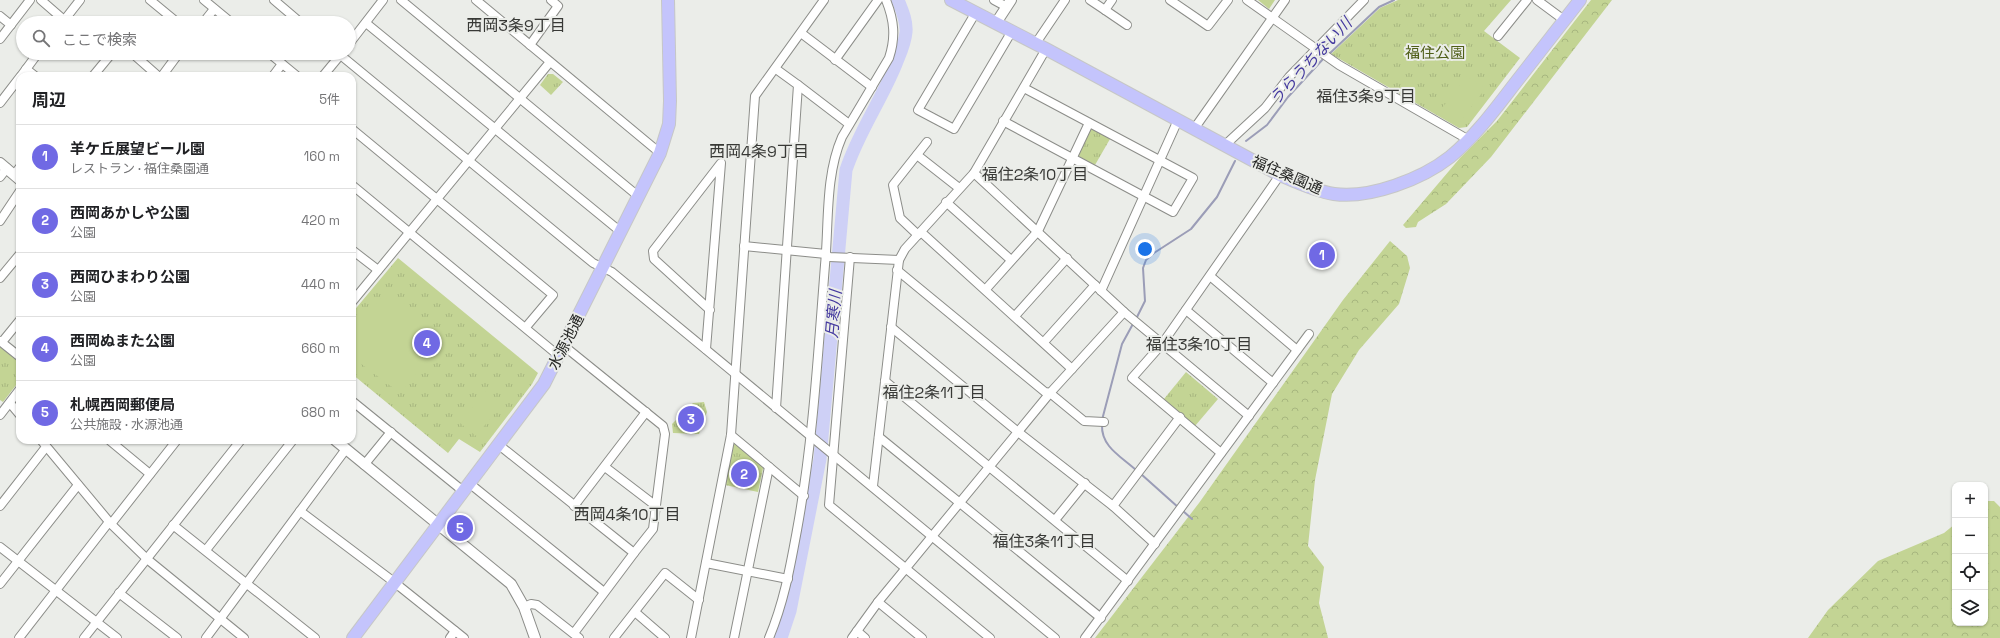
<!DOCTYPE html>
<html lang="ja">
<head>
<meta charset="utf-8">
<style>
	:root { --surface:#fff; --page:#f2f2f2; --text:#202124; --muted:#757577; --line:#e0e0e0; --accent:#7069e4 }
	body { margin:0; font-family:"Space Grotesk","Noto Sans JP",sans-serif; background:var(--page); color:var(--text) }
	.controls { position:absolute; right:12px; bottom:12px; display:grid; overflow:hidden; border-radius:8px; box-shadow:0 1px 3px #0004 }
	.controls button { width:36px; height:36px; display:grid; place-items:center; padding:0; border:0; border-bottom:1px solid var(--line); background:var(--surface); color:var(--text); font:20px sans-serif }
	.you { position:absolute; left:1145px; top:249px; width:14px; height:14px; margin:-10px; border:3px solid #fff; border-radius:50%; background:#1a73e8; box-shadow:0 0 0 6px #1a73e833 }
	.badge { display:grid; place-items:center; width:26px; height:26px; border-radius:50%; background:var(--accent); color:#fff; font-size:13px; font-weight:700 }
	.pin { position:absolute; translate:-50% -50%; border:2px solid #fff; box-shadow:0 1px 4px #0006 }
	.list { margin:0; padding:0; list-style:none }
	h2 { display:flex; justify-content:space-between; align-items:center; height:52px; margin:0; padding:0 16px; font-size:17px }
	h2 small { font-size:13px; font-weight:400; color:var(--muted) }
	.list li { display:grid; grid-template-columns:26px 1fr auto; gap:12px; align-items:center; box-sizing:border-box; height:64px; padding:0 16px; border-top:1px solid var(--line) }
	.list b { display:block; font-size:15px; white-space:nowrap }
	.list p { margin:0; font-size:13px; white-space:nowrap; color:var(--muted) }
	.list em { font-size:13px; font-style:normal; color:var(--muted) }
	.icon { flex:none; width:22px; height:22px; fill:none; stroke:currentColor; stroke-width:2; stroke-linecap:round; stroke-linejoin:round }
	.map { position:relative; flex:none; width:2000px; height:638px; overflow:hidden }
	.search { position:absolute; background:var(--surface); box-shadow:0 1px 3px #0004; left:16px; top:16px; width:340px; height:44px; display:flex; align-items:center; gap:10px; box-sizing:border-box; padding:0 14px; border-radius:22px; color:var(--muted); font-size:15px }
	.panel { position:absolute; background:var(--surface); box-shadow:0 1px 3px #0004; left:16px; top:72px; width:340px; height:372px; border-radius:12px }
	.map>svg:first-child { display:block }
</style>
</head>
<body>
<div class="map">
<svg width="2000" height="638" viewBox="0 0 2000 638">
	<defs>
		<pattern id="forest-crowns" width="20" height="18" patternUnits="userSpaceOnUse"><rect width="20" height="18" fill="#c3d494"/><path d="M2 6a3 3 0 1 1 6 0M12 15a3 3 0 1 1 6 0" fill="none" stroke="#a7b67f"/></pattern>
		<pattern id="park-tufts" width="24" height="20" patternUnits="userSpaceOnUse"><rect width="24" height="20" fill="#c3d494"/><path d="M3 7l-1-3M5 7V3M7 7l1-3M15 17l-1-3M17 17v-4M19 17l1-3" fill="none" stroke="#a7b67f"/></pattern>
	</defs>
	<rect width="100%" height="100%" fill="#ebede9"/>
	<g fill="url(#forest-crowns)">
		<path d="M1591,0H1612L1491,157L1446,204L1418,222L1416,227L1406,228L1403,225L1460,158L1497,121Z"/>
		<path d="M1390,241L1407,256L1410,268L1399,304L1359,350L1332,394L1315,480L1308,546L1324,567L1319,603L1328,638H1095L1199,503L1343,300Z"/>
		<path d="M1985,501H1994L2000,507V638H1808L1828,610L1878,561L1944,533L1955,524V623H1985Z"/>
	</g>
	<g fill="url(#park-tufts)">
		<path d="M1258,0H1275L1269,9Z"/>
		<path d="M1398,0H1511L1484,31L1520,58L1467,127L1459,128L1331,54L1380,8Z"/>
		<path d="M548,74H553L563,82L551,95L540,85Z"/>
		<path d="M1092,129L1110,139L1095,165L1080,157L1078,154L1089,130Z"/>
		<path d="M398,258L538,373L532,384L480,452L459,439L448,453L352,374V313Z"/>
		<path d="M0,347L20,363V380L3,402L0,400Z"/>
		<path d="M1186,372L1218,399L1195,426L1164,399Z"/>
		<path d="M704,402L707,412L699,434L673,433L672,424L693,403Z"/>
		<path d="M732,438L764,464L758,492L725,485Z"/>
	</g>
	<g fill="#c3d494">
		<path d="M1467,76L1485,89L1460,122L1442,108Z"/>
		<path d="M393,294L434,328L436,350L400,393L352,357V332L383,296L387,299Z"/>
		<path d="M486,391L502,404L476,436L460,423Z"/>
	</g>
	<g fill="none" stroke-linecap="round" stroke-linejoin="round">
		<g stroke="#9b9db7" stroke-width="2">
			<path d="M1328,55L1379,7L1394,0"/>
			<path d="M1246,141L1267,125L1288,97L1324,58"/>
			<path d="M1136,319L1145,301L1143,268L1146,260L1154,253L1191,229L1217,197L1235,161"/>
			<path d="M1102,420L1122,344L1134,322"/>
			<path d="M1102,425C1101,447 1122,457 1137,471"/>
			<path d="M1141,474L1179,508"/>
			<path d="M1183,511L1192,519"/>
		</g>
		<path stroke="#ced0f6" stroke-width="13" d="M781,638L790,611L820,459L846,170C858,133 881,101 896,64C900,54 905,44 906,32C907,21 902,10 898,0"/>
		<g stroke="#8c8d89" stroke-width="10">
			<g id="minor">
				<path d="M41,0L64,20"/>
				<path d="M150,0L178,23"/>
				<path d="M204,0L232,23"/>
				<path d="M274,0L301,23"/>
				<path d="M401,0L638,196"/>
				<path d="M476,0L660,153"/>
				<path d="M994,0L1007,7"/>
				<path d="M1090,0L1105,10L1112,0"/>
				<path d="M1170,0L1208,26L1228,0"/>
				<path d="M1247,0L1339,65L1469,140"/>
				<path d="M1537,0L1564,20"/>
				<path d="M1105,10L1127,25"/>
				<path d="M976,12L918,110L954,129L1012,31"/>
				<path d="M0,16L11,25"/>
				<path d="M62,23L80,0"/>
				<path d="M203,23L214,9"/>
				<path d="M366,23L621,232"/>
				<path d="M801,33L872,87"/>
				<path d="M1498,36L1527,0"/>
				<path d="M0,39L30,0"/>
				<path d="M1036,43L1065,0"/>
				<path d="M349,44L383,0"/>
				<path d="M530,45L558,6L551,0"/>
				<path d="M132,53L158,76"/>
				<path d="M269,53L297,76"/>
				<path d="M338,53L593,263L612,272L1055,638"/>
				<path d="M835,60L878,0"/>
				<path d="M26,69L35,76"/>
				<path d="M776,69L798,85L776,408"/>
				<path d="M21,76L38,53"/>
				<path d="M93,76L112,53"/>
				<path d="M162,76L179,53"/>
				<path d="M273,76L282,64"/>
				<path d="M323,76L342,53"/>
				<path d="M798,85L849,124"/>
				<path d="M0,103L20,77"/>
				<path d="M1003,121L1173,212L1193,178L1024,88"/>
				<path d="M352,129L553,295L526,327"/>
				<path d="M1194,129L1285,0"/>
				<path d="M1224,146L1265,108L1289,77L1364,0"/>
				<path d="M917,155L959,188"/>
				<path d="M974,173L1124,312L1249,416"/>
				<path d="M14,175L20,167"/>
				<path d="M0,177L7,168"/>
				<path d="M352,185L559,356"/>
				<path d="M946,202L1011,260"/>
				<path d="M0,221L20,191"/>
				<path d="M921,232L1072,369"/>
				<path d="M918,235L900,218L893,185L927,142"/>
				<path d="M744,246L826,254L829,257L899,260"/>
				<path d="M352,250L378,270"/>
				<path d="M850,257L829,505L990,638"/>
				<path d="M897,270L1045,392L1050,393L1084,421L1104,422"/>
				<path d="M1210,276L1297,350"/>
				<path d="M0,278L20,254"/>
				<path d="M986,289L1038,231L1089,123"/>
				<path d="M1101,291L1178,120"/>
				<path d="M352,302L550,62"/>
				<path d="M1186,310L1273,383"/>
				<path d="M1015,316L1067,258"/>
				<path d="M891,327L1018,432L1113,506L1155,544"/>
				<path d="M0,341L20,357"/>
				<path d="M2,342L20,320"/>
				<path d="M1044,342L1095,285"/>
				<path d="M564,346L663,426L665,434L653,529L634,553"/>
				<path d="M706,349L721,163L653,251L654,259L710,310"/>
				<path d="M885,381L1128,581"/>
				<path d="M352,401L463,491"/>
				<path d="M10,403L20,415"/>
				<path d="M0,415L20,389"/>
				<path d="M731,435L804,496"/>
				<path d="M879,437L1101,618"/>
				<path d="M41,440L111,524L147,559L244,638"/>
				<path d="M109,440L150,474"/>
				<path d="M499,445L634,553L574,633"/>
				<path d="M1221,453L1132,378L1162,344L1280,175"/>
				<path d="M364,465L391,432"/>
				<path d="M605,467L656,506"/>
				<path d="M469,483L604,592"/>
				<path d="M873,486L899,260L905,249L974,173L1046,49"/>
				<path d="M0,506L46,447"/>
				<path d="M574,506L646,412"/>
				<path d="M1113,506L1180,417"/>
				<path d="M300,511L394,582L464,638"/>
				<path d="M1055,520L1085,483"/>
				<path d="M111,524L177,440"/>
				<path d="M173,525L315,638"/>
				<path d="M0,547L117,638"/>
				<path d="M206,550L293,440"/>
				<path d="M706,563L788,579"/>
				<path d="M0,584L78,485"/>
				<path d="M119,593L177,638"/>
				<path d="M878,602L922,638"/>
				<path d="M524,607L531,604L537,605L579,638"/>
				<path d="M635,612L665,638"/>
				<path d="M857,631L865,638"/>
				<path d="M19,638L109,522"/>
				<path d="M84,638L241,440"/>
				<path d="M206,638L346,449"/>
				<path d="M450,638L455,631"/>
				<path d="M614,638L665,573L699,600"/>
				<path d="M691,638L731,435L755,96L824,0"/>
				<path d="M734,638L769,467"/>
				<path d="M769,638C784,602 790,568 797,530C813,443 818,353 825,265C829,223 825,176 842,137L889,58C896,37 894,20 886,0"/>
				<path d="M852,638L878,602L1050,393L1124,312"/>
				<path d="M1085,638L1309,334"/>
			</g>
		</g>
		<g stroke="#8c8d89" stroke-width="12">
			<g id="tertiary">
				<path d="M996,23L1011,0"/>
				<path d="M0,163L20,180"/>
				<path d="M335,440L511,584L524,607L535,638"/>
			</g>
		</g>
		<g stroke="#c6c7c6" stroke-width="14">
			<g id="primary">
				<path d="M951,0L1046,49L1280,175C1296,182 1315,191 1334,194C1370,199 1422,179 1450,157C1478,134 1498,105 1520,77C1540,51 1560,26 1580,0"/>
				<path d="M353,638L544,384L660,153L669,124L670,101L668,0"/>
			</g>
		</g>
		<use href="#minor" stroke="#fff" stroke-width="8"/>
		<use href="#tertiary" stroke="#fff" stroke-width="10"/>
		<use href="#primary" stroke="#c4c4fc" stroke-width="12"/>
	</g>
	<g text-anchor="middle" stroke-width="4" stroke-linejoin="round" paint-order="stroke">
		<g font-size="15" fill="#505f19" stroke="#ebede9">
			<text x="1435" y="58">福住公園</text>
		</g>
		<g font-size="15" fill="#252624" stroke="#ebede9">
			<text transform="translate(1287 175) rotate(23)" y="5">福住桑園通</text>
			<text transform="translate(566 342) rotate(-63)" y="5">水源池通</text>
		</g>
		<g font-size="16" fill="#383936" stroke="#ebede9">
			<text x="516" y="31">西岡3条9丁目</text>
			<text x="1366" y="102">福住3条9丁目</text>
			<text x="759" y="157">西岡4条9丁目</text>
			<text x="1035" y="180">福住2条10丁目</text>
			<text x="1199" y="350">福住3条10丁目</text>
			<text x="934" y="398">福住2条11丁目</text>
			<text x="627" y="520">西岡4条10丁目</text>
			<text x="1044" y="547">福住3条11丁目</text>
		</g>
		<g font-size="16" font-style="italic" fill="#44399f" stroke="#ebede9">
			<text transform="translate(1310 61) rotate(-47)" y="6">うらうちない川</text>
			<text transform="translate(833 314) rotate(-85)" y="6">月寒川</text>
		</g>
	</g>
</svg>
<div class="controls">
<button>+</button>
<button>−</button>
<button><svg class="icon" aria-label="locate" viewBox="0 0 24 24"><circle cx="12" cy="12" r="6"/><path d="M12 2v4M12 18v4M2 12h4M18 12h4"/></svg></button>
<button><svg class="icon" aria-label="layers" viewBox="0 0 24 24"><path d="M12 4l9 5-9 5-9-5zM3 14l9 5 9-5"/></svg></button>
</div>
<div class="you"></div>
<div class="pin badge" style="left:1322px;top:255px">1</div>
<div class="pin badge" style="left:744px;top:474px">2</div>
<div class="pin badge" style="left:691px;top:419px">3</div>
<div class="pin badge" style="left:427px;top:343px">4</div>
<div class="pin badge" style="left:460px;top:528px">5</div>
<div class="search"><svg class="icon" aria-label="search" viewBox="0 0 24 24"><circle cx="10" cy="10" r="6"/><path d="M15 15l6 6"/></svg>ここで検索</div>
<section class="panel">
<h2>周辺<small>5件</small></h2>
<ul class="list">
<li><span class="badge">1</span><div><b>羊ケ丘展望ビール園</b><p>レストラン · 福住桑園通</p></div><em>160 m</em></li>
<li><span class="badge">2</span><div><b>西岡あかしや公園</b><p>公園</p></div><em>420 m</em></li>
<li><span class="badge">3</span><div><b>西岡ひまわり公園</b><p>公園</p></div><em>440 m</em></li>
<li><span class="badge">4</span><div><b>西岡ぬまた公園</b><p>公園</p></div><em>660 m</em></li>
<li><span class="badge">5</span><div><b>札幌西岡郵便局</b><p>公共施設 · 水源池通</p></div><em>680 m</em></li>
</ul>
</section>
</div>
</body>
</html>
